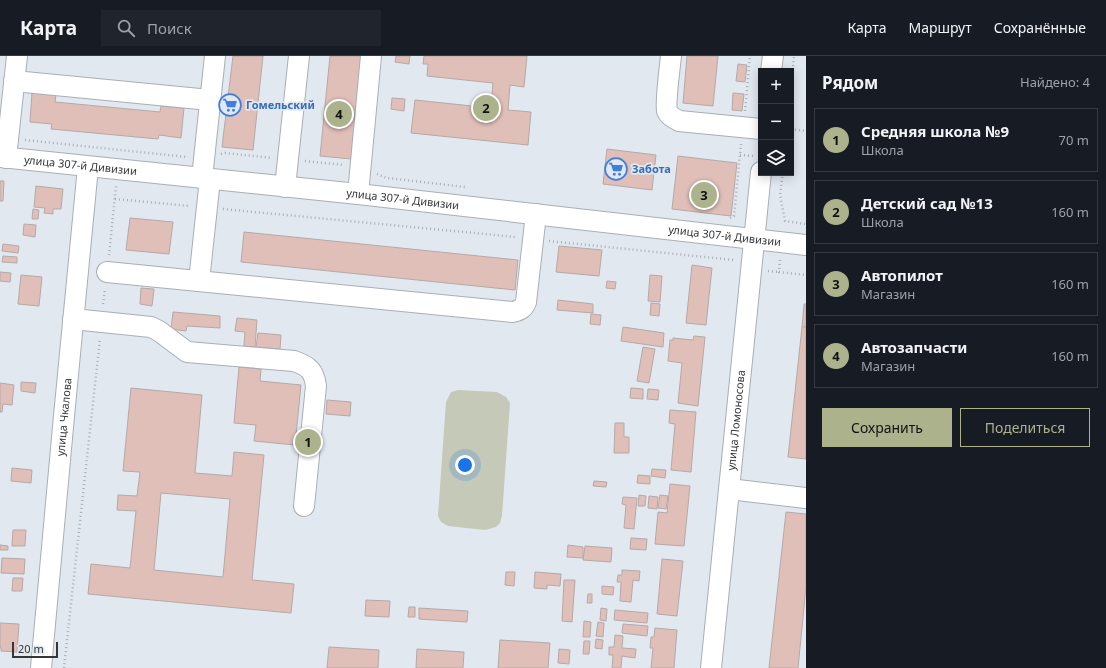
<!DOCTYPE html>
<html lang="ru">
<head>
<meta charset="utf-8">
<style>
	:root { --surface:#171b24; --page:#20242c; --text:#f1f3f6; --muted:#9ea1a6; --line:#363941; --accent:#acb38c }
	body { margin:0; font-family:"Noto Sans",sans-serif; background:var(--page); color:var(--text) }
	.controls { position:absolute; right:12px; top:12px; display:grid; overflow:hidden; border-radius:0px; box-shadow:0 2px 10px #0003 }
	.controls button { width:36px; height:36px; display:grid; place-items:center; padding:0; border:0; border-bottom:1px solid var(--line); background:var(--surface); color:var(--text); font:20px sans-serif }
	.scale { position:absolute; left:12px; bottom:10px; width:46px; box-sizing:border-box; padding-left:4px; border:2px solid #343639; border-top:0; font-size:11px; line-height:14px; white-space:nowrap; color:#343639; -webkit-text-stroke:3px #e2e8f0; paint-order:stroke }
	.you { position:absolute; left:465px; top:409px; width:14px; height:14px; margin:-10px; border:3px solid #fff; border-radius:50%; background:#1a73e8; box-shadow:0 0 0 6px #1a73e833 }
	.badge { display:grid; place-items:center; width:26px; height:26px; border-radius:50%; background:var(--accent); color:#111; font-size:13px; font-weight:700 }
	.pin { position:absolute; translate:-50% -50%; border:2px solid #fff; box-shadow:0 1px 4px #0006 }
	.list { margin:0; padding:0; list-style:none }
	h2 { display:flex; justify-content:space-between; align-items:center; height:52px; margin:0; padding:0 16px; font-size:17px }
	h2 small { font-size:13px; font-weight:400; color:var(--muted) }
	.list li { display:grid; grid-template-columns:26px 1fr auto; gap:12px; align-items:center; box-sizing:border-box; height:64px; margin:0 8px 8px; padding:0 8px; border:1px solid var(--line); border-radius:0px }
	.list b { display:block; font-size:15px; white-space:nowrap }
	.list p { margin:0; font-size:13px; white-space:nowrap; color:var(--muted) }
	.list em { font-size:13px; font-style:normal; color:var(--muted) }
	.actions { display:flex; gap:8px; padding:12px 16px }
	.actions a { flex:1; padding:9px 0; border:1px solid var(--accent); border-radius:0px; text-align:center; font-size:14px; color:var(--accent) }
	.actions .main { background:var(--accent); color:#111 }
	.icon { flex:none; width:22px; height:22px; fill:none; stroke:currentColor; stroke-width:2; stroke-linecap:round; stroke-linejoin:round }
	.map { position:relative; flex:none; width:806px; height:612px; overflow:hidden }
	header { display:flex; align-items:center; gap:24px; box-sizing:border-box; height:56px; padding:0 20px; background:var(--surface); border-bottom:1px solid var(--line) }
	header strong { font-size:19px }
	nav { display:flex; gap:22px; margin-inline-start:auto; font-size:14px }
	.search { width:280px; height:36px; background:var(--page); display:flex; align-items:center; gap:10px; box-sizing:border-box; padding:0 14px; border-radius:0px; color:var(--muted); font-size:15px }
	main { display:flex }
	aside { flex:1; background:var(--surface) }
	.map>svg:first-child { display:block }
</style>
</head>
<body>
<header>
<strong>Карта</strong>
<div class="search"><svg class="icon" aria-label="search" viewBox="0 0 24 24"><circle cx="10" cy="10" r="6"/><path d="M15 15l6 6"/></svg>Поиск</div>
<nav><a>Карта</a><a>Маршрут</a><a>Сохранённые</a></nav>
</header>
<main>
<div class="map">
<svg width="806" height="612" viewBox="0 0 806 612">
	<rect width="100%" height="100%" fill="#e2e8f0"/>
	<path fill="#c5c9b7" d="M458,334L497,336L506,341L510,347L502,460L500,467L496,471L485,474L448,470L441,466L438,460L446,346L451,336Z"/>
	<g fill="#e1bfb9" stroke="#b4a9a7" fill-rule="evenodd">
		<path d="M233,0H263L253,94L222,91Z"/>
		<path d="M330,0H361L351,103L320,100Z"/>
		<path d="M396,0H410L409,8L395,6Z"/>
		<path d="M424,0H527L524,31L510,29L508,54L531,56L528,89L411,77L415,44L491,52L493,27L427,20L428,8H423Z"/>
		<path d="M687,0H718L713,50L683,47Z"/>
		<path d="M738,8L747,9L745,26L736,25Z"/>
		<path d="M32,36L56,39L55,46L160,56L161,50L184,52L181,82L159,79L158,83L51,73L52,68L30,66Z"/>
		<path d="M733,37L744,38L742,55L732,54Z"/>
		<path d="M392,42L405,43L404,55L391,53Z"/>
		<path d="M607,93L656,99L652,134L603,128Z"/>
		<path d="M678,100L737,107L731,160L672,153Z"/>
		<path d="M0,125H4L3,145H0Z"/>
		<path d="M36,130L63,133L61,153H53V158L44,157L45,152L34,151Z"/>
		<path d="M33,153L39,154L38,163H32Z"/>
		<path d="M130,162L173,166L169,198L126,194Z"/>
		<path d="M24,168L36,169L35,181L23,179Z"/>
		<path d="M244,176L518,204L515,234L241,206Z"/>
		<path d="M3,188L19,190L18,197L2,195Z"/>
		<path d="M559,190L602,194L599,220L556,216Z"/>
		<path d="M3,200L17,201V207L2,206Z"/>
		<path d="M692,209L712,212L706,269L686,267Z"/>
		<path d="M0,216L11,217L10,226L0,225Z"/>
		<path d="M21,219L42,221L39,250L18,248Z"/>
		<path d="M650,219L662,220L660,246L648,245Z"/>
		<path d="M607,225L616,226L615,233L606,232Z"/>
		<path d="M141,232L154,233L152,250L140,248Z"/>
		<path d="M558,244L593,248V257L557,254Z"/>
		<path d="M651,247L660,248L659,260L650,259Z"/>
		<path d="M804,248H806V271H802Z"/>
		<path d="M173,256L220,260V272L187,270L186,275L171,273Z"/>
		<path d="M591,258L601,259L600,269L590,268Z"/>
		<path d="M237,262L257,264L255,291L244,290L245,276L235,275Z"/>
		<path d="M623,271L664,277L663,291L621,285Z"/>
		<path d="M802,271H806V403L788,401Z"/>
		<path d="M258,277L281,279L280,293L256,291Z"/>
		<path d="M694,280L705,281L698,350L678,347L682,307L668,305L670,284H673V282L693,284Z"/>
		<path d="M643,291L655,293L649,327L637,325Z"/>
		<path d="M239,311L261,313L260,325L301,329L295,389L254,385L256,369L234,367Z"/>
		<path d="M21,326L36,327L35,337L21,335Z"/>
		<path d="M0,327L14,329L12,349L3,348L2,356H0Z"/>
		<path d="M131,332L202,339L195,417L232,420L234,396L264,399L252,524L294,528L291,557L88,538L91,508L130,512L136,455L117,454L118,439L137,440L140,416L123,415ZM161,437L230,443L223,521L154,514Z"/>
		<path d="M631,332L643,333V343L630,342Z"/>
		<path d="M648,333L659,334L658,344L647,343Z"/>
		<path d="M327,344L351,346L350,360L326,358Z"/>
		<path d="M670,354L696,356L691,416L671,414L675,368L669,367Z"/>
		<path d="M615,367H624V381H629V397H614Z"/>
		<path d="M12,412L32,414L31,427L11,425Z"/>
		<path d="M652,413L666,414L665,422L651,420Z"/>
		<path d="M638,419L650,420V428L637,427Z"/>
		<path d="M594,425L607,426L606,431L593,430Z"/>
		<path d="M670,428L690,430L684,490L655,488L658,456L667,457Z"/>
		<path d="M639,439L646,440L645,450H638Z"/>
		<path d="M660,439L668,440L666,453L658,452Z"/>
		<path d="M649,440L658,441L657,453L648,452Z"/>
		<path d="M623,441L637,442L634,473L624,472L626,449L622,448Z"/>
		<path d="M786,456L806,458V531L798,612H769Z"/>
		<path d="M13,474H26L25,490H12Z"/>
		<path d="M631,482L647,483L646,494L630,493Z"/>
		<path d="M0,489L8,490V494H0Z"/>
		<path d="M568,489L583,491V502L567,501Z"/>
		<path d="M585,490L612,492L611,506L583,504Z"/>
		<path d="M2,502L25,503L24,518L1,517Z"/>
		<path d="M662,503L683,505L677,560L657,558Z"/>
		<path d="M622,514L640,515L639,525L633,524L631,546L620,545L621,526H617L618,519H622Z"/>
		<path d="M506,516H515L514,530L505,529Z"/>
		<path d="M535,516L561,518L560,530L547,529V533L534,532Z"/>
		<path d="M13,522H23L22,535H12Z"/>
		<path d="M564,524H575L572,566L562,565Z"/>
		<path d="M602,530L614,531L613,539L602,538Z"/>
		<path d="M588,538H592V547H587Z"/>
		<path d="M366,544L390,545L389,561L365,560Z"/>
		<path d="M409,551H415V561H408Z"/>
		<path d="M419,552L468,555L467,566L419,563Z"/>
		<path d="M601,552L607,553L606,565L600,564Z"/>
		<path d="M615,554L648,557L647,567L614,564Z"/>
		<path d="M584,565L591,566L590,581H583Z"/>
		<path d="M598,566L604,567L603,581L596,580Z"/>
		<path d="M0,567L19,568L17,596L1,595V592L0,591Z"/>
		<path d="M623,568L648,570L647,580L622,577Z"/>
		<path d="M655,572L677,574L674,612H651L653,592H650L651,581H654Z"/>
		<path d="M615,579L623,580L622,592L636,593L635,602L622,600L621,612H612L613,599H609V591H614Z"/>
		<path d="M596,583L603,584L602,593L595,592Z"/>
		<path d="M500,584L550,587L548,612H498Z"/>
		<path d="M584,585H590L589,598H583Z"/>
		<path d="M329,591L379,594L378,612H327Z"/>
		<path d="M417,593L464,596L463,612H416Z"/>
		<path d="M559,593L570,594L569,608L558,607Z"/>
	</g>
	<g fill="none" stroke-linecap="round" stroke-linejoin="round">
		<g stroke="#a9aeb6" stroke-width="22">
			<g id="minor">
				<path d="M671,0C670,10 665,47 667,55C669,60 674,62 679,65L761,73"/>
				<path d="M771,15L773,0"/>
				<path d="M14,25L210,44"/>
				<path id="s1" d="M0,101L358,138L806,189"/>
				<path d="M6,102L17,0"/>
				<path d="M202,122L215,0"/>
				<path d="M285,131L299,0"/>
				<path d="M358,138L371,0"/>
				<path d="M107,216L513,256C520,254 523,253 526,246L536,158"/>
				<path d="M199,225L210,123"/>
				<path d="M73,263L151,271L159,275L187,296L294,305C308,310 314,314 316,330L304,450"/>
				<path d="M729,433L806,442"/>
				<path id="s2" d="M41,612L64,360L88,111"/>
				<path id="s3" d="M711,612L761,116"/>
			</g>
		</g>
		<g stroke="#aaafb5" stroke-width="2.5" stroke-dasharray="1 3" stroke-linecap="butt">
			<path d="M791,34L794,0"/>
			<path d="M745,55L750,0"/>
			<path d="M791,73L806,75"/>
			<path d="M25,84L187,101"/>
			<path d="M221,98L225,97L272,102"/>
			<path d="M740,99L754,100"/>
			<path d="M305,105L344,109"/>
			<path d="M783,117L780,139L785,165L806,168"/>
			<path d="M377,118L387,122L465,131"/>
			<path d="M115,143L190,150"/>
			<path d="M223,153L516,181"/>
			<path d="M730,162L734,160L741,88"/>
			<path d="M549,185L734,204L735,205"/>
			<path d="M109,199L116,130"/>
			<path d="M780,204L779,216L806,219"/>
			<path d="M768,215L779,216"/>
			<path d="M103,248L105,233"/>
			<path d="M64,612L100,283"/>
		</g>
		<use href="#minor" stroke="#fff" stroke-width="20"/>
	</g>
	<defs>
		<g id="supermarket-ring" transform="scale(1.15)"><circle r="9.5" fill="#e2e8f0" stroke="#3f7fe0" stroke-width="1.5"/><path d="M-6-5.5h2.5l.6 2H6L4.5 2H-2.5L-4.4-4H-6ZM-1.5 3.2a1.3 1.3 0 1 0 .1 0ZM3 3.2a1.3 1.3 0 1 0 .1 0Z" fill="#3f7fe0"/></g>
	</defs>
	<g fill-rule="evenodd">
		<use href="#supermarket-ring" x="230" y="49"/>
		<use href="#supermarket-ring" x="616" y="113"/>
	</g>
	<g text-anchor="middle" stroke-width="3.5" stroke-linejoin="round" paint-order="stroke">
		<g font-size="11" font-weight="bold" fill="#366cbe" stroke="#e2e8f0" text-anchor="start">
			<text x="246" y="53">Гомельский</text>
			<text x="632" y="117">Забота</text>
		</g>
		<g font-size="11" fill="#343639" stroke="#e2e8f0">
			<text dy="4" stroke="none"><textPath href="#s1" startOffset="81">улица 307-й Дивизии</textPath></text>
			<text dy="4" stroke="none"><textPath href="#s1" startOffset="405">улица 307-й Дивизии</textPath></text>
			<text dy="4" stroke="none"><textPath href="#s1" startOffset="729">улица 307-й Дивизии</textPath></text>
			<text dy="4" stroke="none"><textPath href="#s2" startOffset="252">улица Чкалова</textPath></text>
			<text dy="4" stroke="none"><textPath href="#s3" startOffset="249">улица Ломоносова</textPath></text>
		</g>
	</g>
</svg>
<div class="controls">
<button>+</button>
<button>−</button>
<button><svg class="icon" aria-label="layers" viewBox="0 0 24 24"><path d="M12 4l9 5-9 5-9-5zM3 14l9 5 9-5"/></svg></button>
</div>
<div class="scale">20 m</div>
<div class="you"></div>
<div class="pin badge" style="left:308px;top:386px">1</div>
<div class="pin badge" style="left:486px;top:52px">2</div>
<div class="pin badge" style="left:704px;top:139px">3</div>
<div class="pin badge" style="left:339px;top:58px">4</div>
</div>
<aside>
<h2>Рядом<small>Найдено: 4</small></h2>
<ul class="list">
<li><span class="badge">1</span><div><b>Средняя школа №9</b><p>Школа</p></div><em>70 m</em></li>
<li><span class="badge">2</span><div><b>Детский сад №13</b><p>Школа</p></div><em>160 m</em></li>
<li><span class="badge">3</span><div><b>Автопилот</b><p>Магазин</p></div><em>160 m</em></li>
<li><span class="badge">4</span><div><b>Автозапчасти</b><p>Магазин</p></div><em>160 m</em></li>
</ul>
<div class="actions"><a class="main">Сохранить</a><a>Поделиться</a></div>
</aside>
</main>
</body>
</html>
